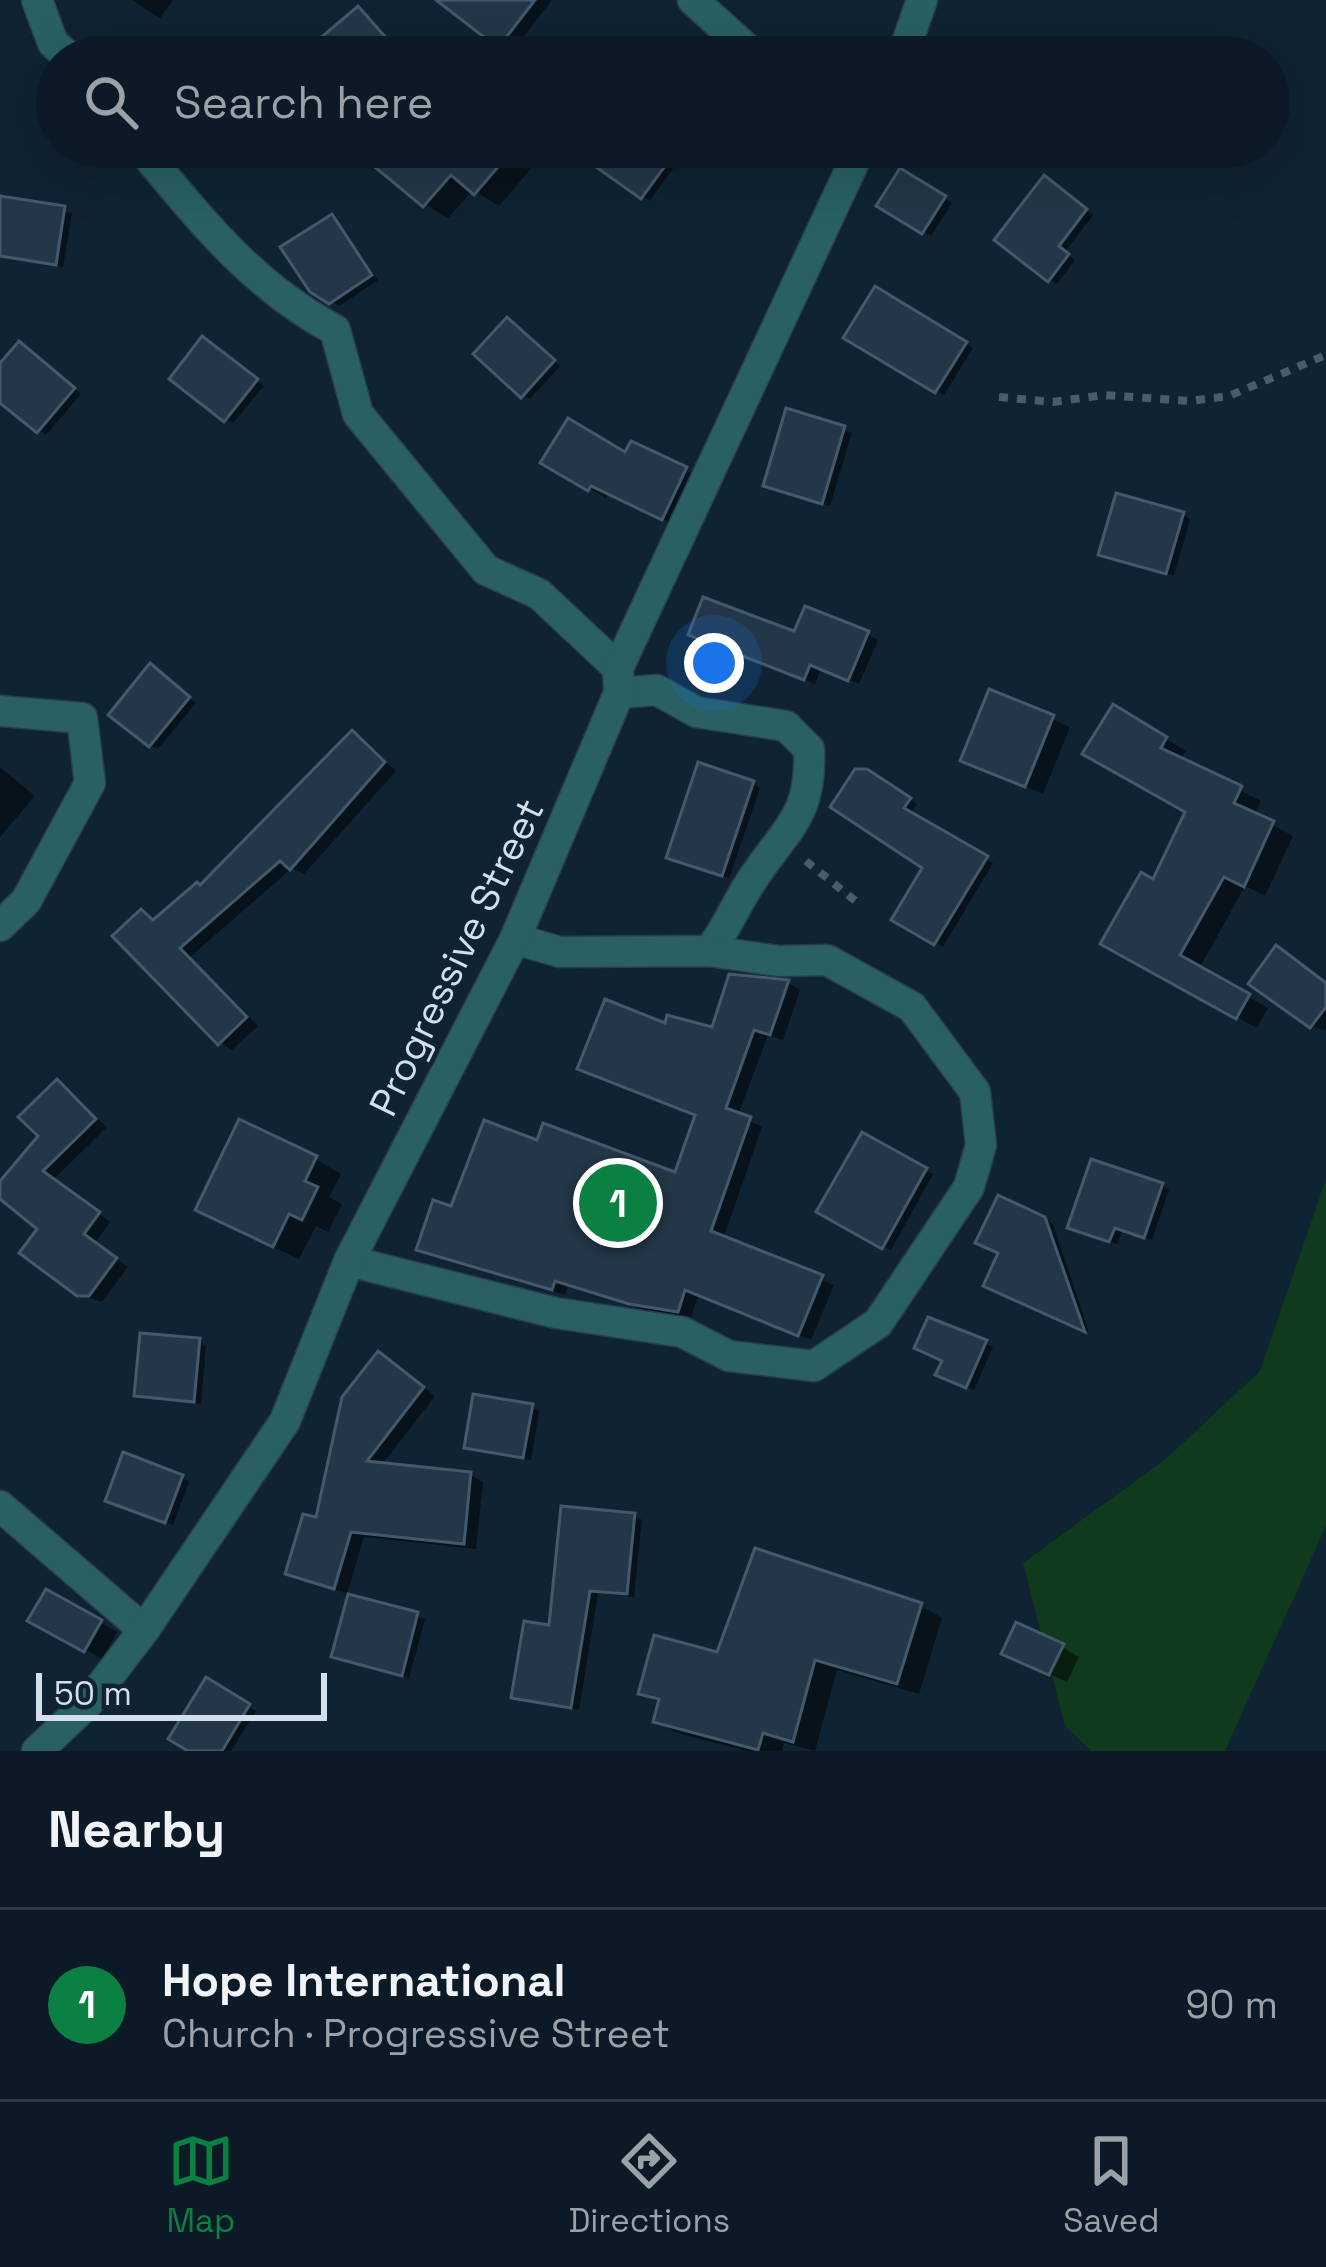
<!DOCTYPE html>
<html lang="en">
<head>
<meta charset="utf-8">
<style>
	:root { --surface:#0b1a26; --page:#14232e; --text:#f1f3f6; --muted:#9aa1a7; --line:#2b3843; --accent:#0b8043 }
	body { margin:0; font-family:"Space Grotesk",sans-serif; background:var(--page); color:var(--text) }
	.scale { position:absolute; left:36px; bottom:30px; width:291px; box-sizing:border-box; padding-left:12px; border:6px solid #d3dfea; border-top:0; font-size:33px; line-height:42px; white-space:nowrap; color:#d3dfea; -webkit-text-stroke:9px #0f2332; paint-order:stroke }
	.you { position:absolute; left:714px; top:663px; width:42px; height:42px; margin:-30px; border:9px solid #fff; border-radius:50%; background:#1a73e8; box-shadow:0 0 0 18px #1a73e833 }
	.badge { display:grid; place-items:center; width:78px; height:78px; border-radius:50%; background:var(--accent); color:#fff; font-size:39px; font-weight:700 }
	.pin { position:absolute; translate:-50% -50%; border:6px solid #fff; box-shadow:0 3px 12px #0006 }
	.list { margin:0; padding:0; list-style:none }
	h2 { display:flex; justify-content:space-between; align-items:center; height:156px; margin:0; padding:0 48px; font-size:51px }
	h2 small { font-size:39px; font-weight:400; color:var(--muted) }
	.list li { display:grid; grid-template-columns:78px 1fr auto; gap:36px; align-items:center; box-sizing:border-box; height:192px; padding:0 48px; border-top:3px solid var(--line) }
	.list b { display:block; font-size:45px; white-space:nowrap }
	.list p { margin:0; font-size:39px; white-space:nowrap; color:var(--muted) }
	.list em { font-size:39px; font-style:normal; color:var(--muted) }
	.icon { flex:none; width:66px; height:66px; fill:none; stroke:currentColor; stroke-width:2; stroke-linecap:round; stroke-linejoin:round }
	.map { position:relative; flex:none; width:1326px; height:1751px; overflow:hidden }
	.search { position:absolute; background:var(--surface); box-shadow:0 12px 48px #0002; left:36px; right:36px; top:36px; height:132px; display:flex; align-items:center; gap:30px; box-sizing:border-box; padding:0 42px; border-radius:66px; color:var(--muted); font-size:45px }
	.sheet { height:348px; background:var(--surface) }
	nav { display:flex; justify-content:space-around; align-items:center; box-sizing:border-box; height:168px; border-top:3px solid var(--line); background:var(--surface); font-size:33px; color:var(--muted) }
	nav a { display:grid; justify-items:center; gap:6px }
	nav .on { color:var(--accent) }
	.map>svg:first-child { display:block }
</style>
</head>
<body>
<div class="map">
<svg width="1326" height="1751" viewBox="0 0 1326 1751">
	<rect width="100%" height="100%" fill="#0f2332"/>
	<path fill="#0f3b1c" d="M1326,1179V1526L1225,1751H1091L1065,1726L1023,1563L1167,1458L1260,1371Z"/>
	<g fill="#0007">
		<path d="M132,0H173L160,18Z"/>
		<path d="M442,0H552L511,53Z"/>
		<path d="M398,147H543L547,150L499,206L473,190L448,218L425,204Z"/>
		<path d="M675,147L684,153L650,201L643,196Z"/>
		<path d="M901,172L952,203L931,236L880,205Z"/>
		<path d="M1052,184L1093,215L1065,252L1075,260L1057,284L1049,279Z"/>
		<path d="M0,199L72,213L63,267L0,257Z"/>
		<path d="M332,217L378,280L339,306L312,289Z"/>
		<path d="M876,290L973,348L944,395L847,337Z"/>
		<path d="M515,325L560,366L530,399L523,395Z"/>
		<path d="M210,345L264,386L233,423L226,419Z"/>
		<path d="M27,349L81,394L46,435L0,399V368Z"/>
		<path d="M788,412L852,433L830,506L774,489Z"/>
		<path d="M627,456L685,470L702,480L679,527L609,493L606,498L544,462Z"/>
		<path d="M1183,515L1190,519L1174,576L1101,554Z"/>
		<path d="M867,634L878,640L859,684L821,669L815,684L702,639Z"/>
		<path d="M158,671L196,703L158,749L150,745Z"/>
		<path d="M991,692L1070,727L1043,794L963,759Z"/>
		<path d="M1114,708L1186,751L1180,760L1261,801L1254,815L1293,836L1265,896L1245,886L1199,969L1268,1008L1257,1028L1104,943L1155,883L1189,811Z"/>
		<path d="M353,734L396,771L304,874L292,868L190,957L258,1026L232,1050L220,1042L142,912L156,921L202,888Z"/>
		<path d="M0,767L35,796L0,837Z"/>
		<path d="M866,772L917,804L910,814L993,863L943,947L895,919L926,867Z"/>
		<path d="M753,784L760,788L729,878L677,861Z"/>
		<path d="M788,983L800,990L783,1040L768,1035L738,1115L762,1127L723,1239L834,1285L811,1340L699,1295L691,1317L644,1310L568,1286L565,1295L420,1248L453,1210L539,1144L676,1176L698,1116L667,1027L714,1030Z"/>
		<path d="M1252,983L1326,984V1031L1312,1026Z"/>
		<path d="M57,1083L107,1127L53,1180L110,1222L95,1243L128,1267L102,1302L79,1294L41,1229L0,1195V1186L42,1136Z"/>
		<path d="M863,1136L933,1174L891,1250L820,1210Z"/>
		<path d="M315,1159L341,1174L329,1197L342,1204L328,1232L316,1226L299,1259L224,1224Z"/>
		<path d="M1162,1185L1169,1190L1152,1240L1123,1230L1117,1244L1078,1231Z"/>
		<path d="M1044,1219L1053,1224L1089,1332L995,1289Z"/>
		<path d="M930,1321L993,1347L974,1390L947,1378Z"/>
		<path d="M199,1341L206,1346L201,1404L137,1395Z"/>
		<path d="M391,1362L435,1396L381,1466L470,1475L483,1482L476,1549L364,1537L347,1594L289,1573Z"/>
		<path d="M532,1407L539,1411L531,1460L467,1446Z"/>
		<path d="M182,1477L189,1482L173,1525L116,1504Z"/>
		<path d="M634,1516L642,1520L634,1597L598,1593L579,1710L514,1696L552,1629Z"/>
		<path d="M47,1593L117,1632L102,1659L32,1620Z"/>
		<path d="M350,1597L425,1619L409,1678L334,1656Z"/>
		<path d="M921,1606L942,1618L919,1694L837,1670L815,1751L784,1743L782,1751H746L677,1733L656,1721L661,1704L642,1693L719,1655Z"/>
		<path d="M1062,1647L1079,1657L1067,1682L1022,1662Z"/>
		<path d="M207,1681L256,1711L231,1751H194Z"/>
	</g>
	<g fill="#233748" stroke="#44596b" stroke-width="3">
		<path d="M436,0H535L498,48Z"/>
		<path d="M358,6L403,57H298Z"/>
		<path d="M393,147H515L474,195L451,175L423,207L376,168Z"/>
		<path d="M568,147H679L641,199Z"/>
		<path d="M900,168L946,196L922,234L876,206Z"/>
		<path d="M1044,175L1087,209L1059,246L1069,254L1048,282L994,240Z"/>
		<path d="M0,196L65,206L56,265L0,256Z"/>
		<path d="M332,214L372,275L329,304L310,292L280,247Z"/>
		<path d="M875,286L967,342L935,393L843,338Z"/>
		<path d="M507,317L555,360L521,398L473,354Z"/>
		<path d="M202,336L258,379L224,422L169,379Z"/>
		<path d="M19,341L75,388L37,433L0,403V363Z"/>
		<path d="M786,408L845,426L822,504L763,486Z"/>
		<path d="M568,418L625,452L631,441L687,467L662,520L591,486L588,491L540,463Z"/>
		<path d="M1116,493L1184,512L1166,574L1098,555Z"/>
		<path d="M703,597L794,631L805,606L869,631L848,681L810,665L804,680L688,635Z"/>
		<path d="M150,663L190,697L149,747L108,715Z"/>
		<path d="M989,689L1054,715L1025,787L960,761Z"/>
		<path d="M1113,704L1167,737L1161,748L1242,786L1234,803L1274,821L1244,887L1224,877L1180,955L1250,994L1236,1019L1100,944L1141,872L1153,879L1185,812L1082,754Z"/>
		<path d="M352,730L385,762L290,870L280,861L180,948L247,1017L218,1045L112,936L141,909L153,920L197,882L200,885Z"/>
		<path d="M698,762L754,781L722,876L666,858Z"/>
		<path d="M855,769H867L890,784L911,798L904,808L988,856L934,945L891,920L922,868L830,807Z"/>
		<path d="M1276,945L1326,983V1007L1310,1028L1248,984Z"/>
		<path d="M729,974L789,980L770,1035L754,1030L726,1108L751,1117L711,1231L823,1275L798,1336L685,1290L678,1312L629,1304L555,1281L552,1290L416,1250L433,1200L451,1206L484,1120L537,1140L543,1123L675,1172L695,1115L577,1069L605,999L665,1023L667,1015L712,1027Z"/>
		<path d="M57,1079L96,1119L43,1171L100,1212L84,1234L117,1258L89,1296H77L19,1253L37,1229L0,1199V1181L38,1136L18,1117Z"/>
		<path d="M239,1119L317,1156L305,1181L318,1187L302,1220L289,1214L273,1247L195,1210Z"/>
		<path d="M862,1132L927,1168L882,1249L816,1212Z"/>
		<path d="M1091,1159L1163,1183L1144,1238L1115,1228L1109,1242L1067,1228Z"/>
		<path d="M998,1195L1045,1217L1085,1332L983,1286L998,1253L975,1243Z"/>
		<path d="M928,1317L987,1340L966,1388L935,1375L942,1361L914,1348Z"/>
		<path d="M140,1333L200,1338L194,1402L134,1396Z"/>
		<path d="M378,1351L424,1387L367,1461L471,1472L464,1544L351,1532L334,1589L285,1574L303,1514L316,1517L342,1397Z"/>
		<path d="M473,1394L533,1404L523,1458L464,1448Z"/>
		<path d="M123,1452L183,1475L165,1523L105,1501Z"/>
		<path d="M561,1506L635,1513L627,1594L590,1591L571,1708L511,1698L524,1621L549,1625Z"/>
		<path d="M755,1548L922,1603L897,1684L815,1660L793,1742L763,1733L758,1750L653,1722L659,1699L638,1694L654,1635L717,1652Z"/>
		<path d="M46,1589L102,1620L84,1652L27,1621Z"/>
		<path d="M348,1594L418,1612L402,1676L331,1657Z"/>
		<path d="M1016,1622L1064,1644L1049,1675L1001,1654Z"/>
		<path d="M206,1677L250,1704L222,1751H188L168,1739Z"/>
	</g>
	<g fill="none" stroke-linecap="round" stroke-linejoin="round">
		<g stroke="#2a3d4c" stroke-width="33">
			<g id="street">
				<path d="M37,0L53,43L69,57"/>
				<path d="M693,0L756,57"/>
				<path d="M902,57L922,0"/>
				<path d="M140,147C200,219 251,285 335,330L358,414L486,570L539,594L618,668"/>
				<path d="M619,693L657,690L696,712L786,726L809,749C812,816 787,827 754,877C737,901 728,927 709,951"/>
				<path d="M0,711L82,718L90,783L26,901L0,926"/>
				<path d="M349,1261L556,1313L682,1332L729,1356L814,1366L878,1323L969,1187L981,1145L975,1092L912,1007L827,960L779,961L709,951L560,952L515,939"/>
				<path d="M0,1506L144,1630"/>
				<path d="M37,1751L88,1703L144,1630L285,1421L349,1261L515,939L619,693L618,668L861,147"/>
			</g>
		</g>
		<g stroke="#4a5c69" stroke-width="8" stroke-dasharray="9 9" stroke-linecap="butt">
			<path d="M999,397L1053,402L1104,395L1190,401L1229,396L1326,355"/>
			<path d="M806,861L858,903"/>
		</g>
		<use href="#street" stroke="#286063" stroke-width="30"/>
	</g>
	<g text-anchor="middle" stroke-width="9" stroke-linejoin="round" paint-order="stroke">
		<g font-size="39" fill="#d3dfea" stroke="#0f2332">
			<text transform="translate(456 957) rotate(-64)" y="14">Progressive Street</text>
		</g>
	</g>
</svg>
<div class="scale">50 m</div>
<div class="you"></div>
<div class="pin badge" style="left:618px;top:1203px">1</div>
<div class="search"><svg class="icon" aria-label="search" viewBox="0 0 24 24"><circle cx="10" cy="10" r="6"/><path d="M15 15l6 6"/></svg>Search here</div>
</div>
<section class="sheet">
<h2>Nearby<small></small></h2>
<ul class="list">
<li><span class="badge">1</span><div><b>Hope International</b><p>Church · Progressive Street</p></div><em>90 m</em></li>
</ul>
</section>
<nav>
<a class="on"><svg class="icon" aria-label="map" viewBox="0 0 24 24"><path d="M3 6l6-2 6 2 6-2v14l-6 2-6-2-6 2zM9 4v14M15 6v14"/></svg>Map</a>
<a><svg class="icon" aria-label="directions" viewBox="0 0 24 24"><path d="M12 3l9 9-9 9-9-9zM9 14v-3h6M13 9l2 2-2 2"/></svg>Directions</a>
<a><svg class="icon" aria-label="saved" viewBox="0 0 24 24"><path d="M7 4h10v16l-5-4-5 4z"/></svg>Saved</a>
</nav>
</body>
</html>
